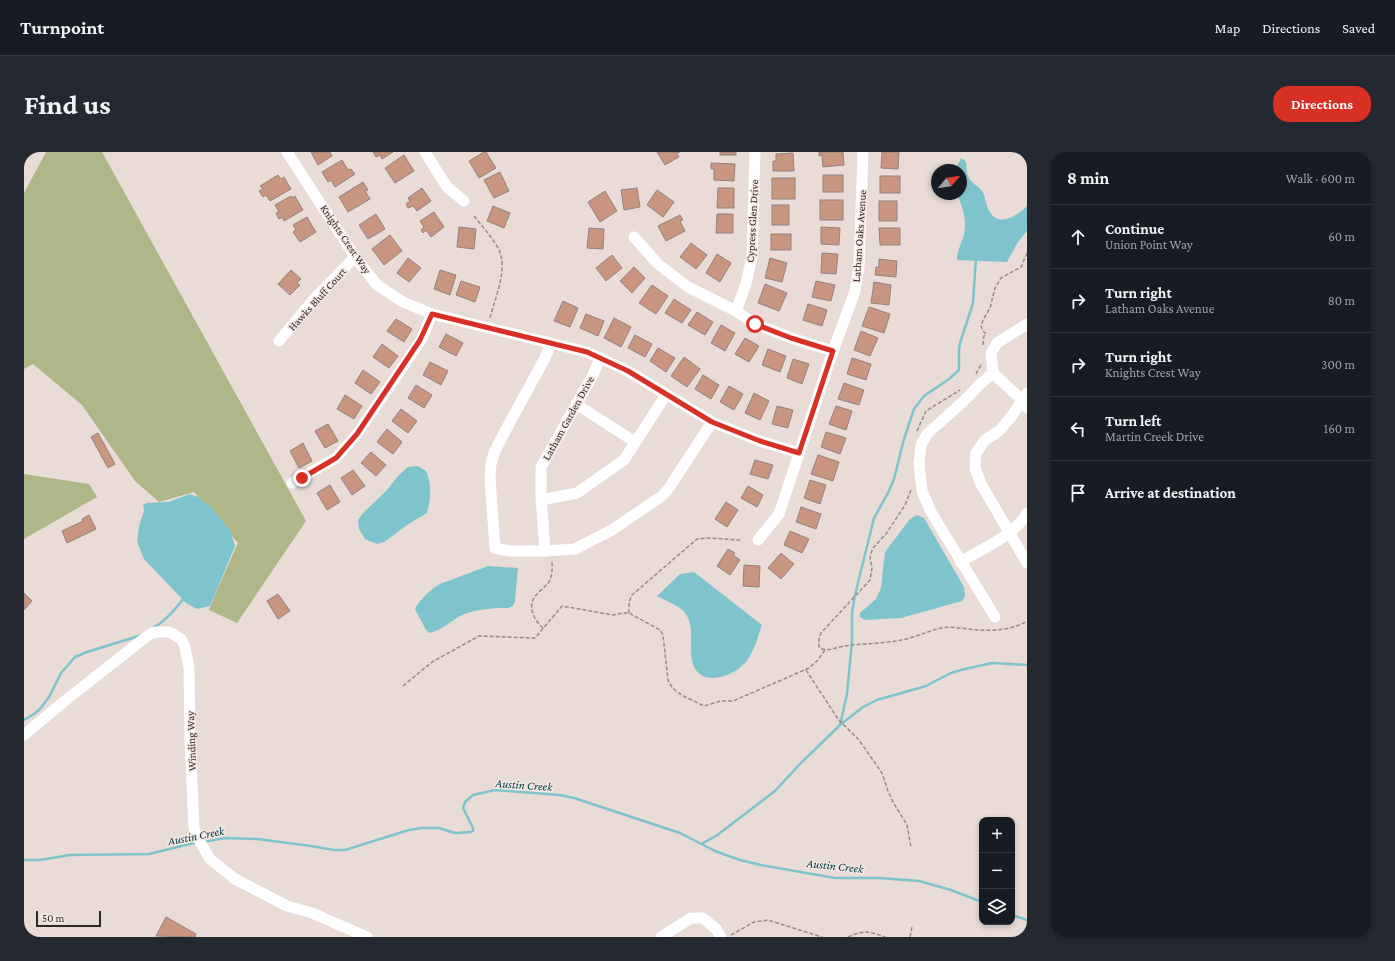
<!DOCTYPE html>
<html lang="en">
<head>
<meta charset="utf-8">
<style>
	:root { --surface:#171b24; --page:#242831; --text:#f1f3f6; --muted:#9ea1a6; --line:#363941; --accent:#d93025 }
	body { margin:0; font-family:"Crimson Pro",serif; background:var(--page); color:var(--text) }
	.controls { position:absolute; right:12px; bottom:12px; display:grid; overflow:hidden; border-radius:8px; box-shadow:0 2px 6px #0003 }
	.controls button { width:36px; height:36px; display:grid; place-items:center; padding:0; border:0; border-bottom:1px solid var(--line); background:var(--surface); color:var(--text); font:20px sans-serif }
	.compass { position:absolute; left:907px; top:12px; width:36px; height:36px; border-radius:50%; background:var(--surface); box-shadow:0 2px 6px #0003; rotate:61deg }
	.scale { position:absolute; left:12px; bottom:10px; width:65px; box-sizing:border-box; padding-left:4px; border:2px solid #2e2927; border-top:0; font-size:11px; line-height:14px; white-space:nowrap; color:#2e2927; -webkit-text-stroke:3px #f6e8e3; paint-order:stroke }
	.stop { position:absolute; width:12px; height:12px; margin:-9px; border:3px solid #d93025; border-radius:50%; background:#fff }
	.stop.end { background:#d93025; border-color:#fff; box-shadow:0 1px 4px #0008 }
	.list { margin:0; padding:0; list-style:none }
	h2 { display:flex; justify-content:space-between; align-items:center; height:52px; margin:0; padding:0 16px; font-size:17px }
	h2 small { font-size:13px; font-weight:400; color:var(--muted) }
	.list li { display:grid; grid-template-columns:26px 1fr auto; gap:12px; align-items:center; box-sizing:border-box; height:64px; padding:0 16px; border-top:1px solid var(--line) }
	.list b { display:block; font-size:15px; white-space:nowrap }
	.list p { margin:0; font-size:13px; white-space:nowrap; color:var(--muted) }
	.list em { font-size:13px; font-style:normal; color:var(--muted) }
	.icon { flex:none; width:22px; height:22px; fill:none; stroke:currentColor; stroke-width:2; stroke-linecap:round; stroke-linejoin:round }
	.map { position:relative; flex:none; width:1003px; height:785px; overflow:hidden; border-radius:16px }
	header { display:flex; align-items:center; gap:24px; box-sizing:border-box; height:56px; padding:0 20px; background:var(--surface); border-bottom:1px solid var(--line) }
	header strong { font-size:19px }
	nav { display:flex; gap:22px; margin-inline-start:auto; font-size:14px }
	.intro { display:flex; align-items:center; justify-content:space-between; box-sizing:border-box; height:96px; padding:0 24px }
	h1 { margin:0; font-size:28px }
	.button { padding:10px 18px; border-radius:16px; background:var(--accent); color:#fff; font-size:14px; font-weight:700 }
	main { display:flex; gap:24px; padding:0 24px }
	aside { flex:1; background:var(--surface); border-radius:16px; box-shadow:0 2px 6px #0003 }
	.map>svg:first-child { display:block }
</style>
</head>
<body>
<header>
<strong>Turnpoint</strong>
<nav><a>Map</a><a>Directions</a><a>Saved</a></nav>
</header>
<div class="intro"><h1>Find us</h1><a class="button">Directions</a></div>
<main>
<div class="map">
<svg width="1003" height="785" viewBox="0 0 1003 785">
	<rect width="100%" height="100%" fill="#e9dbd6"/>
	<g fill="#afb688">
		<path d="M22,0H78L282,369L213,471L185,458L193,438L214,391L170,340L135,350L111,329L58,253L9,212L0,217V41Z"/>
		<path d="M0,322L65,332L73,345L0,387Z"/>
	</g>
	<g fill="#7fc4cd">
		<path d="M937,6C946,10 941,17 944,24C946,31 955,34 959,40C962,47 962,56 968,63C978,74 995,62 1003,54V79L994,90L983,110L933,108C933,99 937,92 940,83C943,68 939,56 933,42H937V18H931Z"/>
		<path d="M394,314L402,319C408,332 407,347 403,361L386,371L360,390L353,392L341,387L335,377L334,368L339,361L362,339L374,324L384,315Z"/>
		<path d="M166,342L174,345L187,355L206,378L211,394L186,454L173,457L162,451L120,407L113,390L115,374L120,359L119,353L123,351L144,350Z"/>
		<path d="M893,363L900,366L940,435L941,444L938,449L877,466L841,468L836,465V461L852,447L857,436L861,400L886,367Z"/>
		<path d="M464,414L494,416L491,449L489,454L484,456C468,456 452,457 438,463C427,468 418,479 405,481L402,478L391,457C396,447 407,437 416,432Z"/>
		<path d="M670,420L738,473C734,484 731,497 724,507C713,524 677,537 669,512C664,497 671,478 663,464C658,454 642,449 633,444L656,422Z"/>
	</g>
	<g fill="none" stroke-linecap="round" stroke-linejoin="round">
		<g stroke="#7fc4cd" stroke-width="2.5">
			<path d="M129,476C143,468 151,457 161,445"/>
			<path d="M0,568L10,562L16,557L25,545L37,521L51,505L63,500L118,483"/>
			<path d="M816,573L823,542L828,489V461L831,443L850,366L864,341L870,327L880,287L890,257L900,244L925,227L935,218V198L936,191L949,151L952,106"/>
			<path d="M179,690L201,686L233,687L287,694L310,698H321L385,678L398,676H415L431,681L447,680L449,679V676L439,656L441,650L449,643L471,638L536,643L550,646L656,681L691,699L716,708L737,713L811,726H855L895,729L927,738L958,750"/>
			<path d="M679,691L692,684L751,639L775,613L816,573L839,555L853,548L902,534L927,521L941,517L968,511L1003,513"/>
			<path d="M0,708H16L46,703L125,702L174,690"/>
			<path d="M988,763L1003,768"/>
		</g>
	</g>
	<g fill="#c99480" stroke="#918480">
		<path d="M287,0H306L308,4L294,13Z"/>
		<path d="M349,0H369L358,7L356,3L352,5Z"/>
		<path d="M460,0H462L472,16L455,26L445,9Z"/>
		<path d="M633,0H656L653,1L655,5L641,13Z"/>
		<rect x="696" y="0" width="16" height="3"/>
		<path d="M795,0H819L820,13L799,15L798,3L795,4Z"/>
		<path d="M858,0H875L874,17L857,16Z"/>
		<path d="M769,1L770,19H749V9H752V2Z"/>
		<path d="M380,3L390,19L371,31L361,16Z"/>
		<path d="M318,8L324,18L327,17L331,22L311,35L307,28L304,30L298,20Z"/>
		<path d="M687,11L711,12L710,29L690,28V17H687Z"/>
		<path d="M476,20L485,39L470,46L460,28Z"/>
		<path d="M254,23L257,27L260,25L267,37L246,49L242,43L239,45L235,39L239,37L236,34Z"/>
		<rect x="799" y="23" width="20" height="17"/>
		<rect x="856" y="24" width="20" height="17"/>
		<rect x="748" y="26" width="23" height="21"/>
		<path d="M339,30L344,38L341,39L346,47L324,60L315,45Z"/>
		<path d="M398,36L407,49L393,59L389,54L384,56L382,52L386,49L384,46Z"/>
		<path d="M613,36L616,55L600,58L597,38Z"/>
		<path d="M694,36H710V56H693Z"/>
		<path d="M633,38L650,50L639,65L623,53Z"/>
		<path d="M581,39L593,59L576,70L564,50Z"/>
		<path d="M267,44L268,46L271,44L279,58L260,69L258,65L255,67L252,61L255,60L251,53Z"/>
		<rect x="796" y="48" width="23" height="20"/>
		<rect x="855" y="49" width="18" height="20"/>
		<rect x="748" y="53" width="17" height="20"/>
		<path d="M469,54L486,61L480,76L463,69Z"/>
		<path d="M410,60L420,75L407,85L402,78L399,81L397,78L400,75L396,69Z"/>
		<path d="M352,62L361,77L344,87L335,73Z"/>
		<path d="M693,62H709V81H692Z"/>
		<path d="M656,63L659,68L656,69L661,79L642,89L634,74Z"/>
		<path d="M283,65L292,80L276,90L269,80L272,78L269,73Z"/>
		<path d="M435,75L452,77L450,97L433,95Z"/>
		<path d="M797,75L816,76L815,93L797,92Z"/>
		<path d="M565,76L580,77L579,97L563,96Z"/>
		<path d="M855,76H876V93H856Z"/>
		<rect x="747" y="82" width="20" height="16"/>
		<path d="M366,83L378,99L360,113L348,97Z"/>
		<path d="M667,91L683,103L672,117L656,105Z"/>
		<path d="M798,101L814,102L812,122L797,121Z"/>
		<path d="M693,102L707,111L696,130L682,121Z"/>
		<path d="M588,103L598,116L582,129L572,116Z"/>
		<path d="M384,106L397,116L385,130L373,121Z"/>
		<path d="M746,106L763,111L758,130L741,126Z"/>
		<path d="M855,107L873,109L872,125L851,123L852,115H855Z"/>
		<path d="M610,115L621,126L608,141L596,129Z"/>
		<path d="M267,118L277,127L273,131L276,133L266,143L254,132Z"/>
		<path d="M416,118L432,123L426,143L410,137Z"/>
		<path d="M437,129L456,135L451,150L432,143Z"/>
		<path d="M792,129L811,133L807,149L788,145Z"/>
		<path d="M850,130L867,133L865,153L847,151Z"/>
		<path d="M741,132L763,141L755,159L734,151Z"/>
		<path d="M628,133L644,144L632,162L615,151Z"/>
		<path d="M650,147L667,158L658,171L641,161Z"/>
		<path d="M539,149L554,156L546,175L530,169Z"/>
		<path d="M784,152L803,158L798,174L779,168Z"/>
		<path d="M845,155L866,162L860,181L838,174Z"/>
		<path d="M673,160L689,170L681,183L664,173Z"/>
		<path d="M562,162L580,169L574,184L556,176Z"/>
		<path d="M590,166L607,175L597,195L580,186Z"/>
		<path d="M372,167L388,177L380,190L363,179Z"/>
		<path d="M697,173L711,181L701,199L687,191Z"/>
		<path d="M837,179L854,186L846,204L830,198Z"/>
		<path d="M422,182L439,191L432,204L415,195Z"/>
		<path d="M611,183L628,192L621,205L604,196Z"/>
		<path d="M721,186L735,194L725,210L711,202Z"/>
		<path d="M358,192L374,204L365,216L349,205Z"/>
		<path d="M634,196L651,206L642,220L626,209Z"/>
		<path d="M744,197L762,204L756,220L738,213Z"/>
		<path d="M660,205L676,217L663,235L647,224Z"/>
		<path d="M828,206L847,212L842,228L823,222Z"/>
		<path d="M769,207L785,212L778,232L763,226Z"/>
		<path d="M406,210L424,219L417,233L399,223Z"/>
		<path d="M339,218L356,230L347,242L331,231Z"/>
		<path d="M679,223L695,233L687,247L671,237Z"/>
		<path d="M820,231L840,238L835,253L814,247Z"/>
		<path d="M392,233L408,243L400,256L384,246Z"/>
		<path d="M705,234L719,242L710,258L696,250Z"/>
		<path d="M730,241L745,249L736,268L721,261Z"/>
		<path d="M321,243L338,254L330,267L313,257Z"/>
		<path d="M753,254L769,258L764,276L748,272Z"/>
		<path d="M812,254L828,259L822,278L805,272Z"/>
		<path d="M377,257L393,269L384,281L368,269Z"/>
		<path d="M304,272L314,289L301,296L291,279Z"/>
		<path d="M363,277L378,290L369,302L353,290Z"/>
		<path d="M802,280L822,286L816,302L797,295Z"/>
		<path d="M74,281L91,312L84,316L67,285Z"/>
		<path d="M279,291L288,309L275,316L266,299Z"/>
		<path d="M347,300L362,313L352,324L337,311Z"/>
		<path d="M794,303L815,310L809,329L787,322Z"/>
		<path d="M731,308L749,313L744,327L726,322Z"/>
		<path d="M329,318L341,334L328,343L317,326Z"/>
		<path d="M786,328L802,333L796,352L780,346Z"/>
		<path d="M306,333L316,350L303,358L293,341Z"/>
		<path d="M724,334L739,343L733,355L717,346Z"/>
		<path d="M702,350L714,358L703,375L691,367Z"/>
		<path d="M777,355L797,362L792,377L772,370Z"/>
		<path d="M65,363L72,377L43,391L38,379L59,369L58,367Z"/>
		<path d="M766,379L785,387L778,401L760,393Z"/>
		<path d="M704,397L711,401L709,403L716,408L706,423L693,414Z"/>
		<path d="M757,401L770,412L757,427L744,416Z"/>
		<path d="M720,413L736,414L735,435L719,434Z"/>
		<path d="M0,441L8,449L0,458Z"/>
		<path d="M254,442L266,459L254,467L243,449Z"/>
		<path d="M142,765L172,782L171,785L132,784Z"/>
	</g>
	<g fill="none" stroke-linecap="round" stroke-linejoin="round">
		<g stroke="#968c89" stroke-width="1.5" stroke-dasharray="4 2" stroke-linecap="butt">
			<path d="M450,64C458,74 468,85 474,96C485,115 471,146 466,166"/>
			<path d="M959,193L960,184L962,182L959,179L957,174L959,168L966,156L971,136L977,126L997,115L1003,101"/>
			<path d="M952,222L958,211"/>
			<path d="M893,279L902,259L936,238"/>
			<path d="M887,338L881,353L862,382L849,396L847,401L846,406L848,416L846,428L797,481L795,487V495C802,501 813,495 821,494C841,491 862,492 882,487C894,484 905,479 917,476C929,474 941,477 953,478C969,479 989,478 1003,469"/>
			<path d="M605,461V450L608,443L673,387L685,386L716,388"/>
			<path d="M519,476C509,467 502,452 514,441C518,437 522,434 525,430C529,422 528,416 528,408"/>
			<path d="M782,518L814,567L835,588L858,621L864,639L869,650L883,673L887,695"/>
			<path d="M379,534L408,510L455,484L511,486L538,454L589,463L599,461H605L636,478L639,483L644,528C649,542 667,547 680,554L697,549H709L785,516L793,509L801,498"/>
			<path d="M707,783L730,770L744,768L798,785"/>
			<path d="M824,785C840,778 845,779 861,785"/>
			<path d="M886,785L888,775"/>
		</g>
		<g stroke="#fff" stroke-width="11">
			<path d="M263,0L331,105L353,133L379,150L408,162L563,200L604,219L688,270L736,289L775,301"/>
			<path d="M401,0L423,35L440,49"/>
			<path d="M610,85L634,112L664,135L712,159L731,172L767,186L809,199"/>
			<path d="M712,159L722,132L728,105L731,0"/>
			<path d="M1003,172L973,191L967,201L969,221L998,248L1003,256"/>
			<path d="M255,189L291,146L331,105"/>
			<path d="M527,191L521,206L479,283L470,301L467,312L466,327L471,396L485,399H521L551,397L588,378L638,344L645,336L688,270"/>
			<path d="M969,221L955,233L942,247L903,282L897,293L895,311L898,339L907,360L971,465"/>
			<path d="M1003,241L987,265L975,279L961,288L952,301L951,316L957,332L1003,411"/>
			<path d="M552,252L611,290"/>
			<path d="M268,331L312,306L333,282L397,188L408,162"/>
			<path d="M517,348L553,341L600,308L642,243"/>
			<path d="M734,388L755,362L809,199L831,139L835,116L839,0"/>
			<path d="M521,399L517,345V315L569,223L576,206"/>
			<path d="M936,410C958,397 991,383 1003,361"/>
			<path d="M0,583L37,552L122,485L128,481L133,480H145L151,483L158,488L161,495L165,516L166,586L170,676L175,688L186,707L211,727L263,754L288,761L343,785"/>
			<path d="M637,785L667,766H679L692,777L697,785"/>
		</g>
	</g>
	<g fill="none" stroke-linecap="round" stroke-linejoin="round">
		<path stroke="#d93025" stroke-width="5" d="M278,326L312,306L333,282L396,188L408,162L563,200L604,219L688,270L736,289L775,301L809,199L767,186L731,172"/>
	</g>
	<g text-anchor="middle" stroke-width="3" stroke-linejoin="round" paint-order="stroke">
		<g font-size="11" fill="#2e2927" stroke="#f6e8e3">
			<text transform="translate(728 69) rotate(-87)" y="4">Cypress Glen Drive</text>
			<text transform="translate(835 84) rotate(-86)" y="4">Latham Oaks Avenue</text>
			<text transform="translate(322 87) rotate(56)" y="4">Knights Crest Way</text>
			<text transform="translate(293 147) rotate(-48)" y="4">Hawks Bluff Court</text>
			<text transform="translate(544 266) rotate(-61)" y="4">Latham Garden Drive</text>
			<text transform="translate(167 589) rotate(-92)" y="4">Winding Way</text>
		</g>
		<g font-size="12" font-style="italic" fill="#004148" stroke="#f6e8e3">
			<text transform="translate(500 633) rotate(4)" y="4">Austin Creek</text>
			<text transform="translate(172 684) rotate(-11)" y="4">Austin Creek</text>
			<text transform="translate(811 714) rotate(6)" y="4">Austin Creek</text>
		</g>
	</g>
</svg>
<div class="controls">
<button>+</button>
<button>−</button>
<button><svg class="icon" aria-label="layers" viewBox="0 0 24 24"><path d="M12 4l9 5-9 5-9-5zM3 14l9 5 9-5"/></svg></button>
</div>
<svg class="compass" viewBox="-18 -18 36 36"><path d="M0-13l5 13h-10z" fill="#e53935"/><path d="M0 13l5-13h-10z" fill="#9ea1a6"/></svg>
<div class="scale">50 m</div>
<div class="stop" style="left:731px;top:172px"></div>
<div class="stop end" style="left:278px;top:326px"></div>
</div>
<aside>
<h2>8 min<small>Walk · 600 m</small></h2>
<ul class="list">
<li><svg class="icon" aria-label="ahead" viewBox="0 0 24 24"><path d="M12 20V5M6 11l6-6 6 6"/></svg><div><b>Continue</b><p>Union Point Way</p></div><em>60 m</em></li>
<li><svg class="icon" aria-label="right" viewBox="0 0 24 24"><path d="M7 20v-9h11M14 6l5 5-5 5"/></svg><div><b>Turn right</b><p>Latham Oaks Avenue</p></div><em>80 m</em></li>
<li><svg class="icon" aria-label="right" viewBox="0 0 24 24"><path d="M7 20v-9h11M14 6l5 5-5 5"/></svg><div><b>Turn right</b><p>Knights Crest Way</p></div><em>300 m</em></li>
<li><svg class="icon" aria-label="left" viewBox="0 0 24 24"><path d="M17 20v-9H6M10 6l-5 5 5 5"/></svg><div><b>Turn left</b><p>Martin Creek Drive</p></div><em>160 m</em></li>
<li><svg class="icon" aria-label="arrive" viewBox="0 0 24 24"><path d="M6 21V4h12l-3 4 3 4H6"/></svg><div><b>Arrive at destination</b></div></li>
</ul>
</aside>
</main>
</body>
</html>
